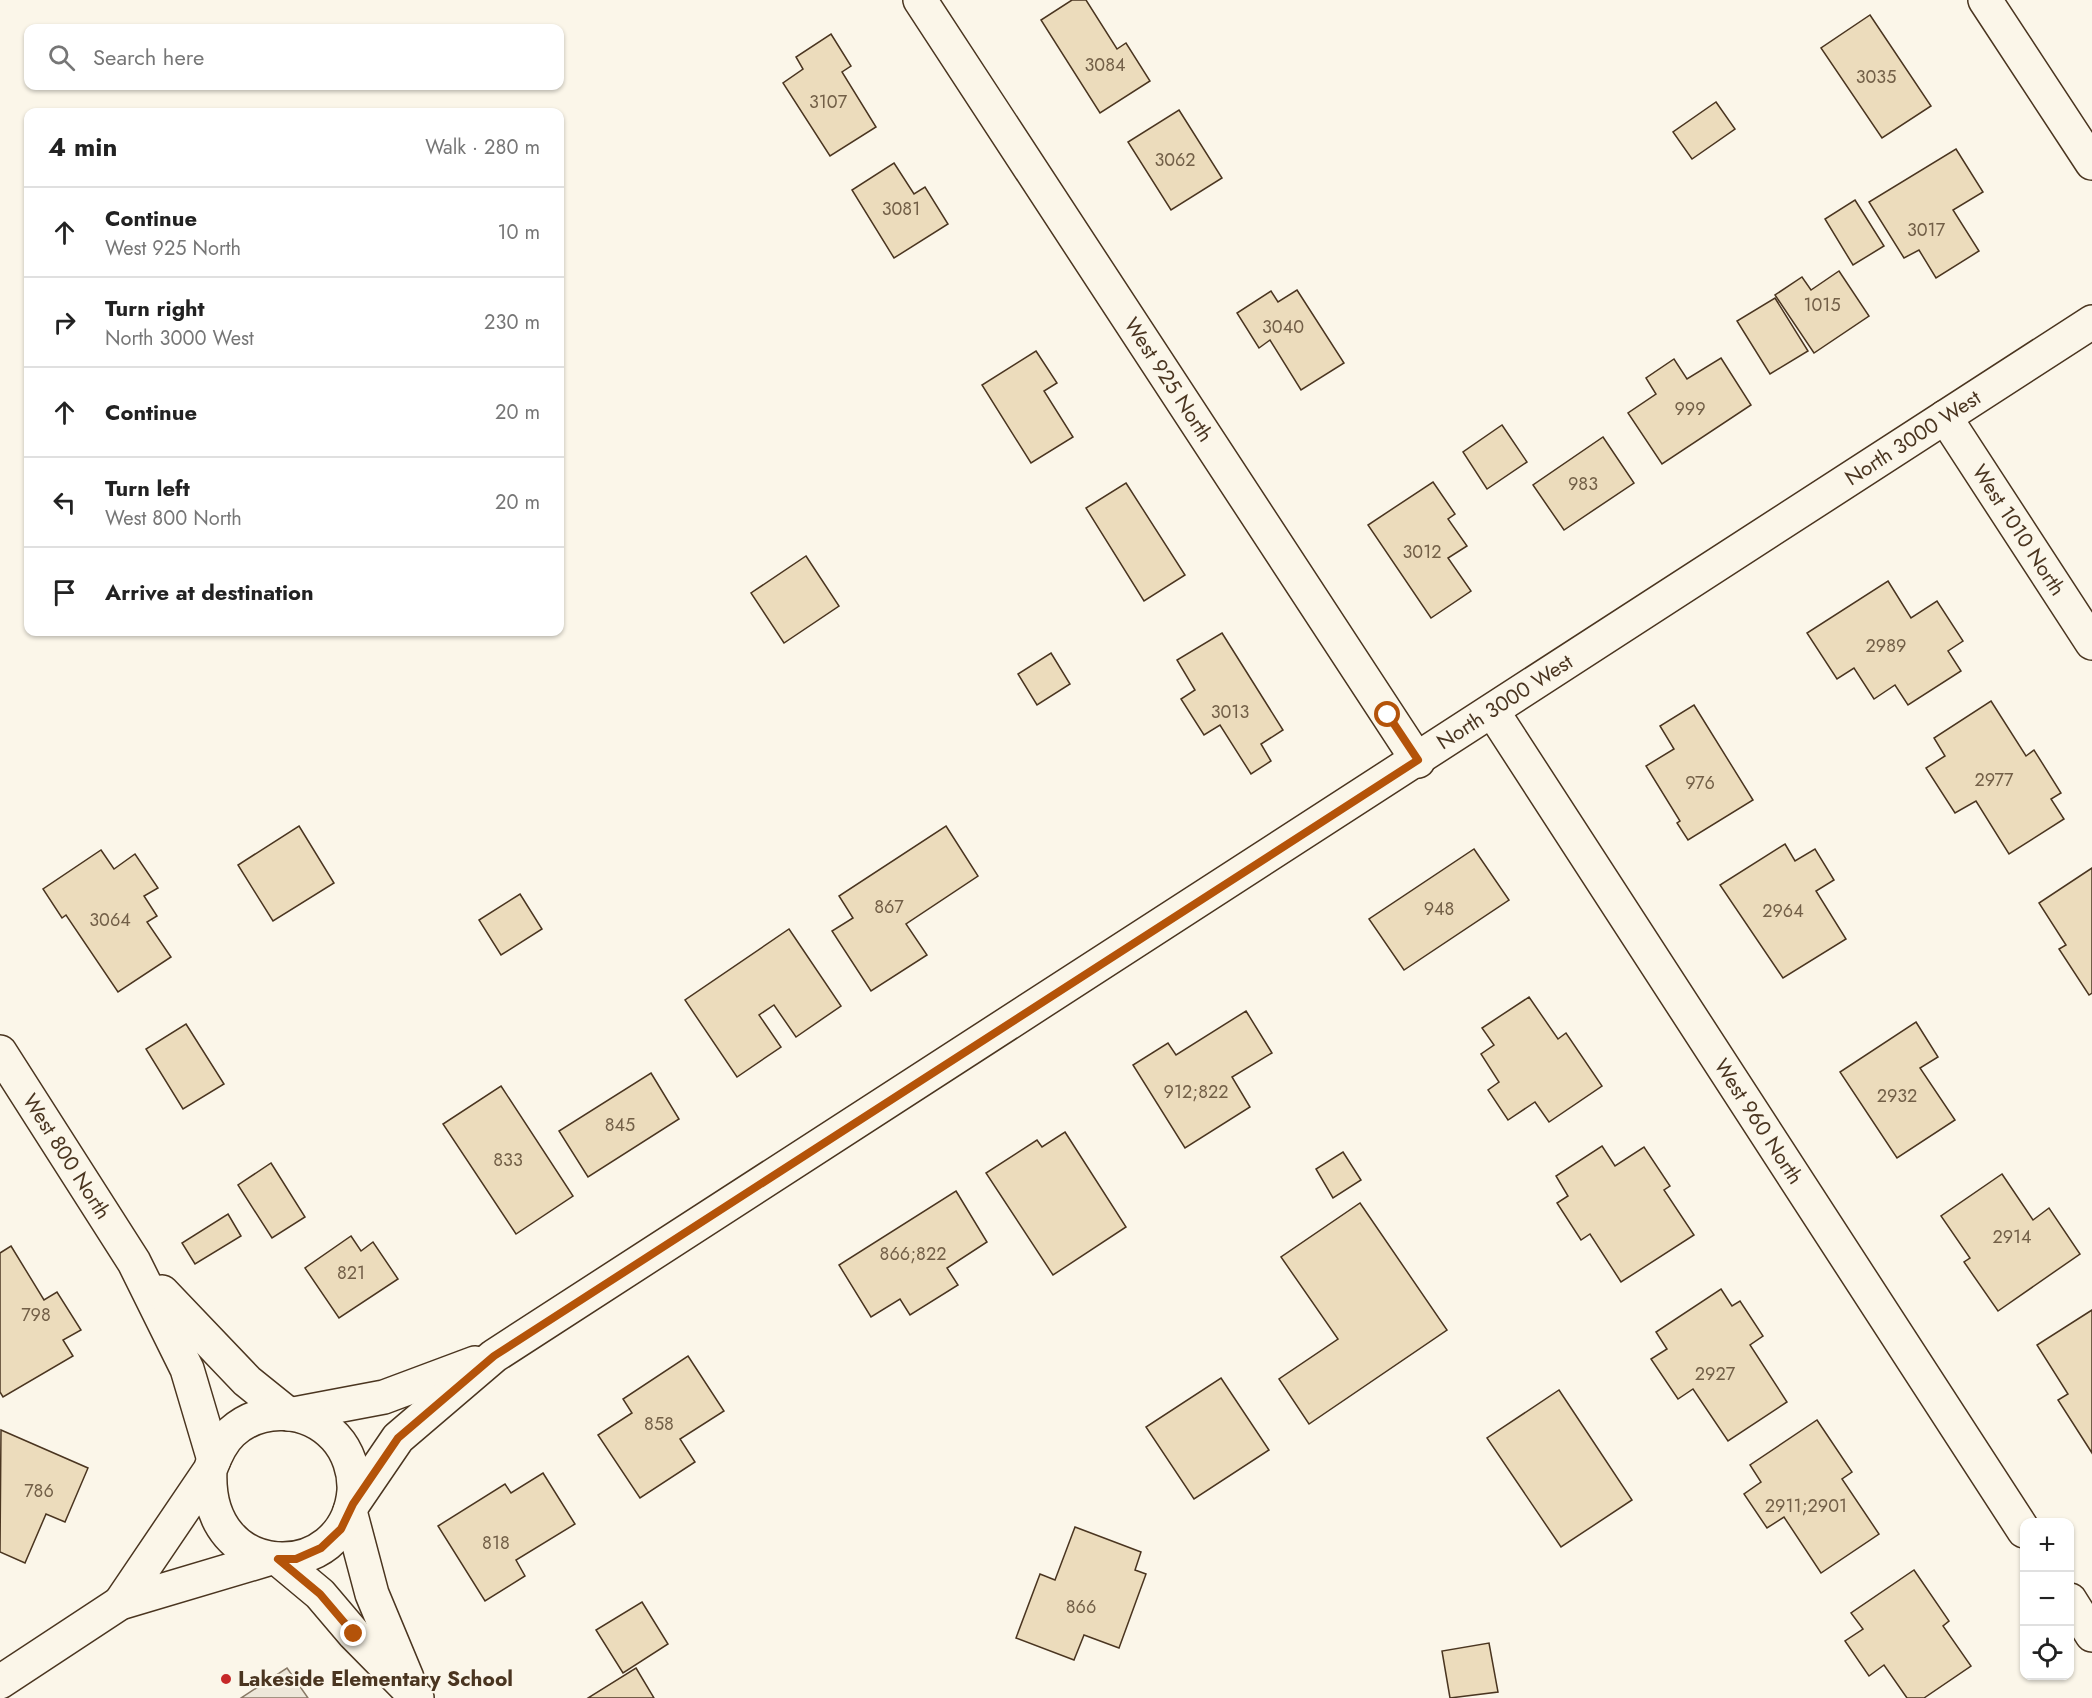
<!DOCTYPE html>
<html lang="en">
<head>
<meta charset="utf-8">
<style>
	:root { --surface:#fff; --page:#f2f2f2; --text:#222; --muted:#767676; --line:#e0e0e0 }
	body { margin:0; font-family:Jost,sans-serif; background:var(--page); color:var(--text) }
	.controls { position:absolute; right:18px; bottom:18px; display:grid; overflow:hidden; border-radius:12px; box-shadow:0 2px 4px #0004 }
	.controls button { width:54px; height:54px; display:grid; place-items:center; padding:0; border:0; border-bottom:2px solid var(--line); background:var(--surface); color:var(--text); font:30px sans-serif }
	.stop { position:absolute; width:18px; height:18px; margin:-14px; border:4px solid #b45309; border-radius:50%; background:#fff }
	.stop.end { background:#b45309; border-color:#fff; box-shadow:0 2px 6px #0008 }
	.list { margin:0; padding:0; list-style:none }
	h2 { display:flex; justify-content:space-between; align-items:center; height:78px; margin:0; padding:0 24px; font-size:26px }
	h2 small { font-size:20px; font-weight:400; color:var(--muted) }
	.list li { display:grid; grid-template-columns:39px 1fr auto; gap:18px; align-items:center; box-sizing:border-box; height:90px; padding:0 24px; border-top:2px solid var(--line) }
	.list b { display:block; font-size:22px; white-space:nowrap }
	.list p { margin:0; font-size:20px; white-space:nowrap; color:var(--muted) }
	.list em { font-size:20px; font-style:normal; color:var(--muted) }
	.icon { flex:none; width:33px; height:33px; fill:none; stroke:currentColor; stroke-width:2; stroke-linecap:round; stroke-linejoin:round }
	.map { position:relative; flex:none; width:2092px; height:1698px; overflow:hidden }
	.search { position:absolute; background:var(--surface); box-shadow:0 2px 4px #0004; left:24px; top:24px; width:540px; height:66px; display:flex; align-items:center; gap:15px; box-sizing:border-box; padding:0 21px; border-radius:12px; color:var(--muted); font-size:22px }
	.panel { position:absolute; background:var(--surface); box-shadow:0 2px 4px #0004; left:24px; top:108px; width:540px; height:528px; border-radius:12px }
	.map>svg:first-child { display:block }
</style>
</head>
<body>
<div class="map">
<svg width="2092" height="1698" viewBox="0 0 2092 1698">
	<rect width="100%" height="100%" fill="#fbf6e9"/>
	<path fill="#ede7d9" stroke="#887966" stroke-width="1.5" d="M287,1668L308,1698H241Z"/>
	<g fill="#ecdcbc" stroke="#4a3520" stroke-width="1.5">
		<path d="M1072,0H1086L1117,49L1126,43L1150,81L1100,113L1041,20Z"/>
		<path d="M1870,15L1931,106L1882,138L1821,48Z"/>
		<path d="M831,34L851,66L842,72L876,127L830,156L783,83L803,69L796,57Z"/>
		<path d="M1716,102L1735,129L1692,159L1673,132Z"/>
		<path d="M1179,110L1222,178L1171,210L1128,142Z"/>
		<path d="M1956,149L1983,192L1953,210L1979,251L1936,278L1919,250L1904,258L1869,202Z"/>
		<path d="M894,163L914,194L925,187L948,224L894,258L852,190Z"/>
		<path d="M1855,200L1884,246L1853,265L1825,219Z"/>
		<path d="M1839,271L1869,316L1814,353L1775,295L1802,277L1811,290Z"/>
		<path d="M1297,290L1344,363L1301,390L1270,340L1259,348L1237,313L1271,291L1278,302Z"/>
		<path d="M1775,298L1808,351L1770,374L1737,321Z"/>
		<path d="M1036,351L1057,383L1044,391L1073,437L1031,463L982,385Z"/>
		<path d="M1721,358L1751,405L1662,464L1628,413L1656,394L1646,378L1674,359L1687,379Z"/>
		<path d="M1502,425L1527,462L1487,489L1463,452Z"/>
		<path d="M1603,437L1634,483L1564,530L1533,485Z"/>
		<path d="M1433,482L1455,514L1448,519L1467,546L1448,558L1471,591L1431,618L1368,525Z"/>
		<path d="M1126,483L1185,575L1144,601L1086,508Z"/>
		<path d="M806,556L839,606L784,643L751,593Z"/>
		<path d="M1888,581L1911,618L1937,601L1963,641L1948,651L1961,671L1908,705L1895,685L1874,699L1854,668L1837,679L1807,633Z"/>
		<path d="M1222,633L1283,730L1261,744L1271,761L1251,774L1220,725L1204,735L1181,699L1195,690L1177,660Z"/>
		<path d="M1051,653L1070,684L1037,705L1018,674Z"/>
		<path d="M1991,701L2026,756L2034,750L2061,793L2051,799L2064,819L2009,854L1976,801L1955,813L1926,768L1945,756L1934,738Z"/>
		<path d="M1694,705L1753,800L1688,840L1677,823L1680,821L1646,766L1674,749L1660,726Z"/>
		<path d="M299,826L334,883L273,921L238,865Z"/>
		<path d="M946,826L978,876L906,924L927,955L871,991L832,931L853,918L839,896Z"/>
		<path d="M1785,844L1795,861L1815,849L1834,880L1816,891L1846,939L1783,978L1720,885Z"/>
		<path d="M1474,849L1509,900L1404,970L1369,919Z"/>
		<path d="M101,850L114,869L135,854L158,888L144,896L157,916L147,922L171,957L118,992L66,915L62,918L43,889Z"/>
		<path d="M2092,868V993L2089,995L2059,949L2066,945L2039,903Z"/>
		<path d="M520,894L542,929L501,955L479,920Z"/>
		<path d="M789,929L841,1006L796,1037L774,1005L759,1015L781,1047L737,1077L685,1000Z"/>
		<path d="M1529,997L1558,1039L1566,1033L1602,1086L1549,1122L1535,1102L1508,1120L1488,1090L1499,1082L1481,1054L1494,1045L1482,1028Z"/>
		<path d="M1246,1011L1272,1053L1232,1077L1250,1107L1185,1148L1133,1065L1168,1043L1176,1055Z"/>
		<path d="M1916,1022L1938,1057L1920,1068L1955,1120L1897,1158L1840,1072Z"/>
		<path d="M186,1024L224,1084L183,1109L146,1049Z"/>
		<path d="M651,1073L679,1119L588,1177L559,1131Z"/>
		<path d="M501,1086L573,1196L516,1234L443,1124Z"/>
		<path d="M1065,1132L1126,1227L1053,1275L986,1173L1037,1140L1042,1147Z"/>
		<path d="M1602,1146L1615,1166L1644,1147L1670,1186L1664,1190L1694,1235L1621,1282L1590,1234L1581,1240L1557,1203L1568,1196L1556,1176Z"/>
		<path d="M1343,1152L1361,1180L1333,1198L1316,1169Z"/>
		<path d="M271,1163L305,1217L272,1238L238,1185Z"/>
		<path d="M2002,1174L2033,1220L2049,1208L2080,1254L1998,1311L1964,1262L1970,1258L1941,1216Z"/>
		<path d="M956,1191L987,1242L947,1268L958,1285L910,1315L900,1299L871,1317L839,1265Z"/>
		<path d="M1360,1203L1447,1330L1309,1424L1279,1379L1338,1339L1281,1257Z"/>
		<path d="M228,1214L241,1236L195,1264L182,1243Z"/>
		<path d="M351,1236L361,1251L373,1242L398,1279L339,1318L305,1268Z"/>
		<path d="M11,1246L44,1300L57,1292L81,1330L63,1340L73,1356L3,1397L0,1392V1253Z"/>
		<path d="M1721,1289L1732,1306L1740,1301L1763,1336L1750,1345L1787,1402L1728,1441L1693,1389L1678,1399L1651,1359L1667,1349L1656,1332Z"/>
		<path d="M2092,1310V1453L2058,1400L2068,1394L2037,1345Z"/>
		<path d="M688,1356L724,1411L680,1439L695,1462L640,1498L598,1435L632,1413L623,1399Z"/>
		<path d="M1221,1378L1269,1450L1194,1499L1146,1427Z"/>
		<path d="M1559,1390L1632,1500L1561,1547L1487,1438Z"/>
		<path d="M1817,1420L1852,1472L1842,1479L1879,1534L1821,1573L1784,1517L1767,1528L1744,1494L1761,1482L1750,1465Z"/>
		<path d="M1,1430L88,1468L65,1522L46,1514L25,1563L0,1552Z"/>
		<path d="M543,1473L575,1524L516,1560L525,1576L485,1601L438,1526L505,1484L511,1493Z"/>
		<path d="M1075,1527L1141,1552L1135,1570L1146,1574L1119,1648L1084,1635L1074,1660L1016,1638L1040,1574L1055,1580Z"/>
		<path d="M1914,1570L1949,1621L1943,1626L1971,1666L1924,1698H1907L1884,1665L1869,1676L1845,1641L1863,1629L1851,1613Z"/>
		<path d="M642,1602L668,1644L623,1673L596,1630Z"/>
		<path d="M1489,1643L1498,1692L1450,1698L1442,1651Z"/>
		<path d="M636,1668L654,1698H588Z"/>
	</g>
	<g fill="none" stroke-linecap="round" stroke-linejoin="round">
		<g stroke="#4a3520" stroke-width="36">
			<g id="minor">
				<path id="s1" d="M920,0L1418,761"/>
				<path d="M1985,0L2092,163"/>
				<path id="s2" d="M1945,417L2092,643"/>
				<path id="s3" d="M1493,712L2024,1531"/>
				<path id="s4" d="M0,1052L134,1262L187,1369L214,1460"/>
				<path d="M162,1292L247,1381L288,1414"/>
				<path d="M350,1511L372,1594L407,1678"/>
				<path d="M278,1559L320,1594L354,1634L417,1698"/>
				<path d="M2070,1600L2092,1635"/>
			</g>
		</g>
		<g stroke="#4a3520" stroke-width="36">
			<g id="major">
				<path d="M294,1414L384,1397L475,1363"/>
				<path id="s5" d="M353,1504L398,1438L494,1356L2092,322"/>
				<path d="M120,1603L210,1470C215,1456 221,1442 232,1432C262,1405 308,1408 335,1437C348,1451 355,1472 354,1491C346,1585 204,1585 210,1470"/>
				<path d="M0,1682L120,1603L268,1559"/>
			</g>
		</g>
		<use href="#minor" stroke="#fbf6e9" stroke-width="33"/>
		<use href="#major" stroke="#fbf6e9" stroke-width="33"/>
	</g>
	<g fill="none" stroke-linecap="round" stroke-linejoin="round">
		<path stroke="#b45309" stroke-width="8" d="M354,1634L320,1594L278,1559H296L321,1548L341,1529L353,1504L398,1438L494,1356L1418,760L1388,715"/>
	</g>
	<circle fill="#c62828" stroke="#fbf6e9" stroke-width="2" cx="226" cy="1679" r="6"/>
	<g text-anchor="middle" stroke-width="4.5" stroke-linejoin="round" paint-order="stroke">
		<g font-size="18" fill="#725f47">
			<text x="1105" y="71">3084</text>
			<text x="1876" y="83">3035</text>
			<text x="828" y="108">3107</text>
			<text x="1175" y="166">3062</text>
			<text x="901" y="215">3081</text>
			<text x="1926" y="236">3017</text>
			<text x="1822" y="311">1015</text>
			<text x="1283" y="333">3040</text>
			<text x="1690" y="415">999</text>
			<text x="1583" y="490">983</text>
			<text x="1422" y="558">3012</text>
			<text x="1886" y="652">2989</text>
			<text x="1230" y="718">3013</text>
			<text x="1994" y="786">2977</text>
			<text x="1700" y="789">976</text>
			<text x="889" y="913">867</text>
			<text x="1439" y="915">948</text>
			<text x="1783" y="917">2964</text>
			<text x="110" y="926">3064</text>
			<text x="1196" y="1098">912;822</text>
			<text x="1897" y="1102">2932</text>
			<text x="620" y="1131">845</text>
			<text x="508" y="1166">833</text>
			<text x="2012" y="1243">2914</text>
			<text x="913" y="1260">866;822</text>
			<text x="351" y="1279">821</text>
			<text x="36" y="1321">798</text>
			<text x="1715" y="1380">2927</text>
			<text x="659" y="1430">858</text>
			<text x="39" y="1497">786</text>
			<text x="1806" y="1512">2911;2901</text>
			<text x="496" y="1549">818</text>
			<text x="1081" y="1613">866</text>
		</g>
		<g font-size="21" fill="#4a3520" stroke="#fbf6e9">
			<text dy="7" stroke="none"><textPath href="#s1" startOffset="454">West 925 North</textPath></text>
			<text dy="7" stroke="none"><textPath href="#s5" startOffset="1896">North 3000 West</textPath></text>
			<text dy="7" stroke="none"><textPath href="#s2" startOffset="135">West 1010 North</textPath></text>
			<text dy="7" stroke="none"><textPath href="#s5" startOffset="1410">North 3000 West</textPath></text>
			<text dy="7" stroke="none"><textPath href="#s3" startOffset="488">West 960 North</textPath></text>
			<text dy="7" stroke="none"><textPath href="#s4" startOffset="124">West 800 North</textPath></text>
		</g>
		<g font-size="21" font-weight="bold" fill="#4a3520" stroke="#fbf6e9" text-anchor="start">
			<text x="238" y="1686">Lakeside Elementary School</text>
		</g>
	</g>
</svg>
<div class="controls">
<button>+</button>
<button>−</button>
<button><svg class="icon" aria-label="locate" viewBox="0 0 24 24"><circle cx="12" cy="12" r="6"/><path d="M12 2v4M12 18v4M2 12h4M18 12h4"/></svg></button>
</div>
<div class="stop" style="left:1388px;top:715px"></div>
<div class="stop end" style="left:354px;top:1634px"></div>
<div class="search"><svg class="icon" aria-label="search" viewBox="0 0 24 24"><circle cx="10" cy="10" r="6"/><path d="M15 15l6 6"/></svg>Search here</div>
<section class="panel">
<h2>4 min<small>Walk · 280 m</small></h2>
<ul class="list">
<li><svg class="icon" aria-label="ahead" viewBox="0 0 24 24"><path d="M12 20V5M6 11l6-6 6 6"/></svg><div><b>Continue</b><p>West 925 North</p></div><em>10 m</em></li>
<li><svg class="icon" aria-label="right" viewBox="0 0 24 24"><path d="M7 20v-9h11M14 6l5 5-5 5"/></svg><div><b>Turn right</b><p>North 3000 West</p></div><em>230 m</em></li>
<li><svg class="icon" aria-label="ahead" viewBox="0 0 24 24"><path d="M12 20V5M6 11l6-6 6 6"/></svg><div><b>Continue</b></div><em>20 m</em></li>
<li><svg class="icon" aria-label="left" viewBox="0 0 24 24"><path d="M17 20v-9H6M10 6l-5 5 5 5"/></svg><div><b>Turn left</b><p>West 800 North</p></div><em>20 m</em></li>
<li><svg class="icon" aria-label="arrive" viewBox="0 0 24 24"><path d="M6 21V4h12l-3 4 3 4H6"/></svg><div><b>Arrive at destination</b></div></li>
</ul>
</section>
</div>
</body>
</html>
